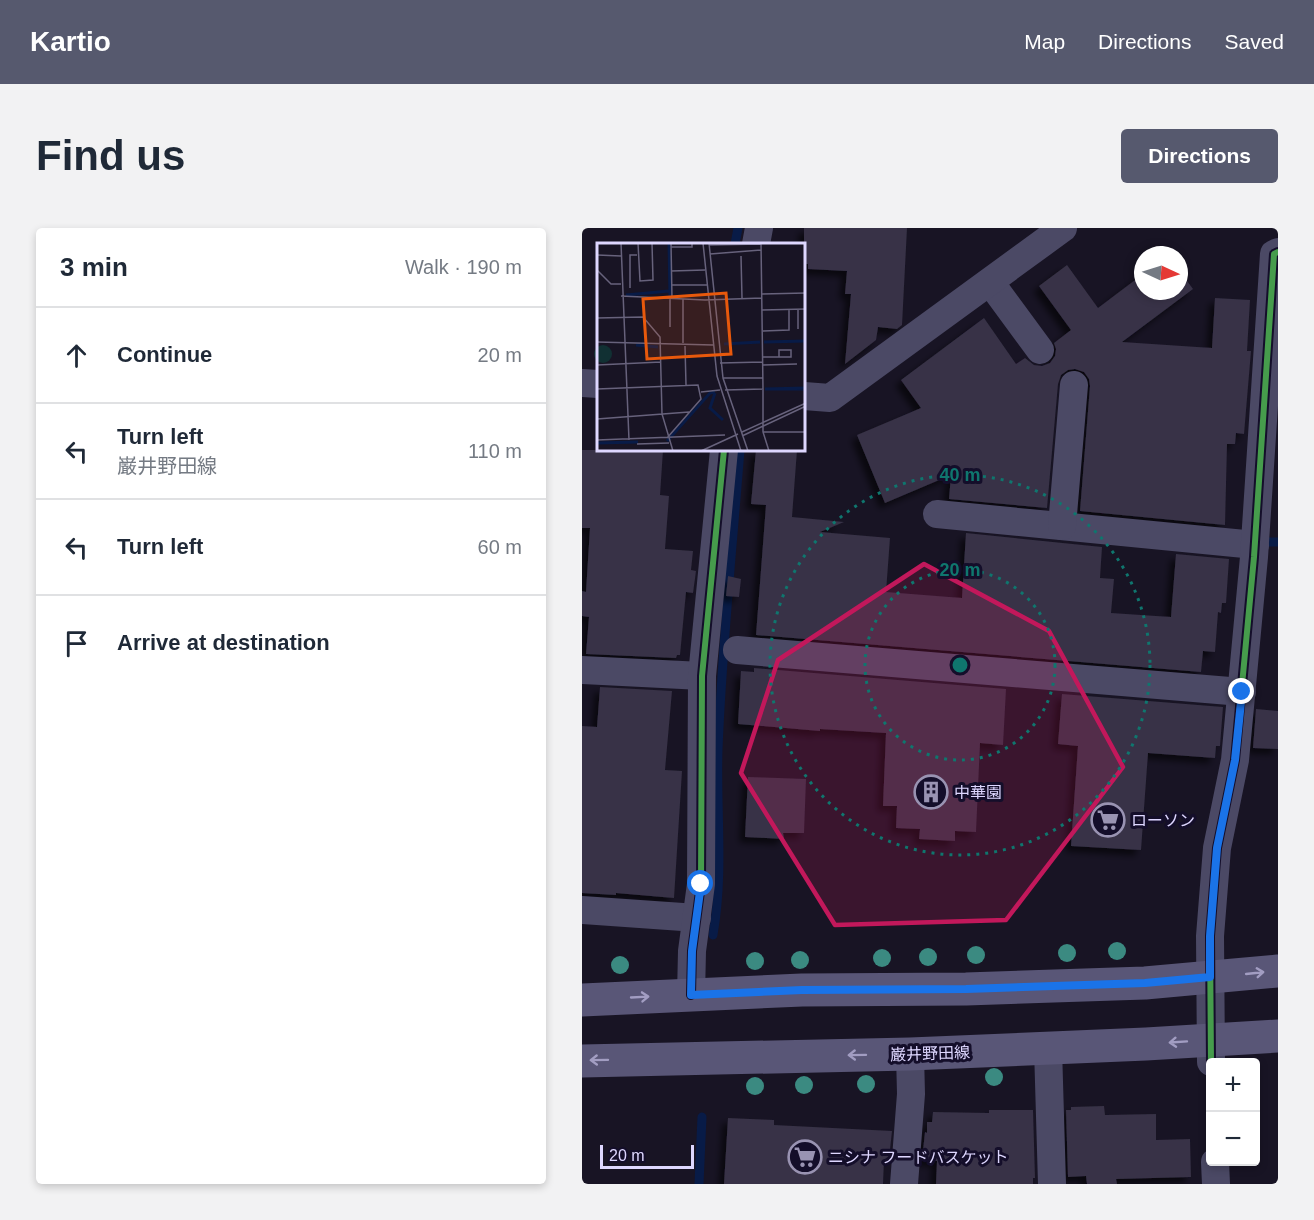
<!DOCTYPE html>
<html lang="en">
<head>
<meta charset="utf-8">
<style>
	:root { --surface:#fff; --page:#f2f2f3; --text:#1f2937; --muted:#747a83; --line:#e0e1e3; --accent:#56596e }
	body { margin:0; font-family:Helvetica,"Noto Sans JP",sans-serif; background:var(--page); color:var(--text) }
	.controls { position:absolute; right:18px; bottom:18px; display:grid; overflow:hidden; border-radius:6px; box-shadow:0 3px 9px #0003 }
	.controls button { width:54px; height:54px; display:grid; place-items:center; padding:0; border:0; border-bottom:2px solid var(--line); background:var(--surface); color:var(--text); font:30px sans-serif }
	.compass { position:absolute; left:552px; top:18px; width:54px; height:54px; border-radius:50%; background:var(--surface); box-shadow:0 3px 9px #0003; rotate:94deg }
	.scale { position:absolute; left:18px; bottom:15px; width:94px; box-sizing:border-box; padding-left:6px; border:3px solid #ded7ff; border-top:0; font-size:16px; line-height:21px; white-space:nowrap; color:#ded7ff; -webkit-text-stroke:4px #140e2a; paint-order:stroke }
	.stop { position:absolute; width:18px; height:18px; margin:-14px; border:4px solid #1a73e8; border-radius:50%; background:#fff }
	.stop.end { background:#1a73e8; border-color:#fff; box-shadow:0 2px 6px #0008 }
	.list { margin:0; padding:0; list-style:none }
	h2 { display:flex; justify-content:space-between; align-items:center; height:78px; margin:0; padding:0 24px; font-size:26px }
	h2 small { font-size:20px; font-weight:400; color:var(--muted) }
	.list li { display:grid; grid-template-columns:39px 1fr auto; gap:18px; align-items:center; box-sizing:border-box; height:96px; padding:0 24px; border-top:2px solid var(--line) }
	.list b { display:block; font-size:22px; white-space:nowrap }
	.list p { margin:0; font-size:20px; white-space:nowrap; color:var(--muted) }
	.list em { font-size:20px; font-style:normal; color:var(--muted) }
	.icon { flex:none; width:33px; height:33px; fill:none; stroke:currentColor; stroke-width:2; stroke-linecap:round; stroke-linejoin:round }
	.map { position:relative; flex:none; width:696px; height:956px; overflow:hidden; border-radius:6px }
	header { display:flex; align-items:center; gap:36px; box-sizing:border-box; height:84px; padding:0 30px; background:var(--accent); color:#fff }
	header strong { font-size:28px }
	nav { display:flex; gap:33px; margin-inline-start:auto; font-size:21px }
	.intro { display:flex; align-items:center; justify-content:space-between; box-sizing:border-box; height:144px; padding:0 36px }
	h1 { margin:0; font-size:42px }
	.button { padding:15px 27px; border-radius:6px; background:var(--accent); color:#fff; font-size:21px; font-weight:700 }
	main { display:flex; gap:36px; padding:0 36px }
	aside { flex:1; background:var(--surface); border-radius:6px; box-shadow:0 3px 9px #0003 }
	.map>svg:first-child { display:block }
</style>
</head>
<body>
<header>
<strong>Kartio</strong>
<nav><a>Map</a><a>Directions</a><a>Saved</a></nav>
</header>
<div class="intro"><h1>Find us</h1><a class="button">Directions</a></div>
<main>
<aside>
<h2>3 min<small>Walk · 190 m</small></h2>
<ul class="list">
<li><svg class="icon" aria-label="ahead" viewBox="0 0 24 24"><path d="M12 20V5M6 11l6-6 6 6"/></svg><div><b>Continue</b></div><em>20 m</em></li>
<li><svg class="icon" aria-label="left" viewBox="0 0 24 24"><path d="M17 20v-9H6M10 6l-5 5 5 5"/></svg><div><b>Turn left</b><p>巌井野田線</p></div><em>110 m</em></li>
<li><svg class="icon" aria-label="left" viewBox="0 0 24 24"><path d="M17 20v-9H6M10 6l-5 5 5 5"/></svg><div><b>Turn left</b></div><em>60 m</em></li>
<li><svg class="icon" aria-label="arrive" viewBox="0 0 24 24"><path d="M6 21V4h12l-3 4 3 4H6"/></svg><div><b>Arrive at destination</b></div></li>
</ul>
</aside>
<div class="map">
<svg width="696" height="956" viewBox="0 0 696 956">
	<defs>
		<filter id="shadow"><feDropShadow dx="-5.5" dy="5.5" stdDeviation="3" flood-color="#0009"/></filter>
	</defs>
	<rect width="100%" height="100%" fill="#181424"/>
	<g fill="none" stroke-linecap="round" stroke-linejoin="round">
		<g stroke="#081b47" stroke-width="9">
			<path d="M153,16L156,0"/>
			<path d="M685,314H696"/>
			<path d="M131,707C142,644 134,585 136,521C140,421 150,322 158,222"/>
			<path d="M117,956L120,889"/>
		</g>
	</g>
	<g fill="#373246" filter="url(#shadow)">
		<path d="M222,0H325L320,97L315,101L296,99L294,112L263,136L269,66H263L265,43L226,41V36H222Z"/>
		<path d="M485,37L516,80L561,46V63H597V42L611,61L540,114L630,120L633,70L668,72L665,123H669L662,206L654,205L653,216H645L643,297L498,283L508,158L507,151L502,144L493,141L486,142L479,147L476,156L465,280L367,271L369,247L303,275L275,207L339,180L319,152L402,90L434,136L443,130L452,137L460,138L468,135L473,128L474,121L472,115L489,102L457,58Z"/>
		<path d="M0,222H81L78,267L87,268L83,321L111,323L109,342L114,343L111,365L104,364L98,427H95L94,430L4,426L7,389L0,388V363L4,364L8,300H0Z"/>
		<path d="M174,222H215L210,289L262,294L238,304L308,310L304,364L380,370L384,305L520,319L518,350L532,351L529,385L589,389L594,326L647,331L644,375H640L639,385L636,384L633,424L621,423L619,444L174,407L184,277L169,276Z"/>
		<path d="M146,348L159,351L157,369L144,368Z"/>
		<path d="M172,440L424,461L421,517L398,515L394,604L373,603V613L337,611L338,601L314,600L315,578H301L304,505L238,501V503L156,496L159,443L172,444Z"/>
		<path d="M18,459L90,463L83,542L100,543L92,670L34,665V667L0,665V498L15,499Z"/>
		<path d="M480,466L641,479L638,518H634L633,530L566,525L559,622L489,618L496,518L476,516Z"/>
		<path d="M674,481L696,483V521L671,520Z"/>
		<path d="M166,549L224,551L222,605H201L202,611L163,609Z"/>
		<path d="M522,878L523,887L574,886V912L608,911L609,949L534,951L535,956H505L504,948L486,949L484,882H489V879Z"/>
		<path d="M407,882H451L453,950H451V956H354L355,933L340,932L343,904L345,905V894H350L351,884L407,885Z"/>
		<path d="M146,890L192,892V897L310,903L307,931H302L301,956H142Z"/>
	</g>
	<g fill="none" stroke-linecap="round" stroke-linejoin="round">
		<g stroke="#4b4965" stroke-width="28">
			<path d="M174,16L177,0"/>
			<path d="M408,54L458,122"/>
			<path d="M0,155L16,156"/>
			<path d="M222,168L248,170L481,0"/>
			<path d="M355,286L673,317"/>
			<path d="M480,298L492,157"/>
			<path d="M155,422L660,464"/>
			<path d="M0,442L120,448"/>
			<path d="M0,682L115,690"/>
			<path d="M109,767L110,723L119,656L120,448L142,222"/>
			<path d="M466,820L470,956"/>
			<path d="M629,834L628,708L635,620L653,532L672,329L692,26L696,24"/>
			<path d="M633,934L634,956"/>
			<path d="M322,956L329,866L328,826"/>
		</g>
		<g stroke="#595677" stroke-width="33">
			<path d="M0,772L220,762L384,761L563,755L696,743"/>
			<path d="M0,833L328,826L564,816L696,808"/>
		</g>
		<g stroke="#140e2a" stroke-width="10">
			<g id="cycleway">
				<path d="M109,767L110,723L119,656L120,448L142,222"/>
				<path d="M629,834L628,708L635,620L653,532L672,329L692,26L696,24"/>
			</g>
		</g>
		<use href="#cycleway" stroke="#469c4c" stroke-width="6"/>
	</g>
	<g fill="#3b8a81">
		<circle cx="535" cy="723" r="9"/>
		<circle cx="485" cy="725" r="9"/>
		<circle cx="394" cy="727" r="9"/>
		<circle cx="346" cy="729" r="9"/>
		<circle cx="300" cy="730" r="9"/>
		<circle cx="218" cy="732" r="9"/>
		<circle cx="173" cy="733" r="9"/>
		<circle cx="38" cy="737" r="9"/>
		<circle cx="412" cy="849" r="9"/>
		<circle cx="284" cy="856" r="9"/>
		<circle cx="222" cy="857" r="9"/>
		<circle cx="173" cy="858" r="9"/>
	</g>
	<defs><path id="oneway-shaft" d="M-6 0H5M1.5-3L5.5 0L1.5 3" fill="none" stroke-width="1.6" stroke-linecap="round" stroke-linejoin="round" transform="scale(1.5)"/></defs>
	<g stroke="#a29dc2">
		<use href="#oneway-shaft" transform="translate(673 745) rotate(-6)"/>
		<use href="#oneway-shaft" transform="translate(58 769) rotate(-3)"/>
		<use href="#oneway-shaft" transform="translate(596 814) rotate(176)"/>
		<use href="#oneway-shaft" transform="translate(275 827) rotate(179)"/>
		<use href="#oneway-shaft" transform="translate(17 832) rotate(179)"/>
	</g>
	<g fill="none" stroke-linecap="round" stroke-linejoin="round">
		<path stroke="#1a73e8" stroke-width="8" d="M119,656L110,723L109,767L220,762L384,761L563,755L628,749V708L635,620L653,532L660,464"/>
	</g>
	<path fill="#c2185b" fill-opacity="0.2" stroke="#c2185b" stroke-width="4.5" stroke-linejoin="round" d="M342,336L467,403L541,539L424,692L253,697L159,545L196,432Z"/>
	<g fill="none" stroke="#0f766e" stroke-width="3" stroke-dasharray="3 6">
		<circle cx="378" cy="437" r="95"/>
		<circle cx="378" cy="437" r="190"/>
	</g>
	<defs>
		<g id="building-ring" transform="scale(1.725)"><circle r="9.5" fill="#140e2a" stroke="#9993b2" stroke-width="1.5"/><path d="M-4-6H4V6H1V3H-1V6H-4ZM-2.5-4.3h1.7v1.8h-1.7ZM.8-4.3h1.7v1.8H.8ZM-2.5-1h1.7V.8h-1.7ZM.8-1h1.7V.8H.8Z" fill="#9993b2"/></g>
		<g id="supermarket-ring" transform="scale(1.725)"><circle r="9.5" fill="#140e2a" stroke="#9993b2" stroke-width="1.5"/><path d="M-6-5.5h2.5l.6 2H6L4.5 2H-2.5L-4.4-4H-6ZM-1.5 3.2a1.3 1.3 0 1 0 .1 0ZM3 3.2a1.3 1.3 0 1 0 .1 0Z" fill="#9993b2"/></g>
	</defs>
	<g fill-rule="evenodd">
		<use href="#building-ring" x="349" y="564"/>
		<use href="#supermarket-ring" x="526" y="592"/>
		<use href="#supermarket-ring" x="223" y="929"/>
	</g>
	<g text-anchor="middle" stroke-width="6" stroke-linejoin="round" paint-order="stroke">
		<g font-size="16" fill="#ded7ff" stroke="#140e2a" text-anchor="start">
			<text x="372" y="570">中華園</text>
			<text x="549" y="598">ローソン</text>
			<text x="246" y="935">ニシナ フードバスケット</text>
		</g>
		<g font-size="16" fill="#ded7ff" stroke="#140e2a">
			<text transform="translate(348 825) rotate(-2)" y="6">巌井野田線</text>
		</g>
	</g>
	<g transform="translate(15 15)">
		<rect width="208" height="208" fill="#181424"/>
		<path d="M-3 111a9 9 0 1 1 18 0a9 9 0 1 1-18 0Z" fill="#113033"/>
		<path fill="none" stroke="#081b47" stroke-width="3" d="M72,0L73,53M29,52L72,48M167,99L209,98M127,101L163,99M39,102L61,104M168,146H209M168,146L209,145M118,150L113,165L126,177M70,198L113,150L118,149M0,200L41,199"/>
		<path fill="none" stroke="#67627c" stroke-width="1.5" d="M24,0L32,197M41,0L43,38L56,37L55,0M74,0L75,56M106,0L120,133L144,208M112,0L126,135L151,208M112,2L164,1M74,4H95V0M113,11L164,7M0,12L24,13M144,13L145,55M0,27L14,41H24M74,28L108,27M74,42H110M33,45V12H40M165,51L209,50M24,53L108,57L165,55M201,66V86M165,67L209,66M0,75L46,74L63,94L65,171L76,208M73,84V56M166,88L192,87V67M0,99L116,102M86,100V56M88,103L89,142M166,114H194V107H182V114M123,120L166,119M0,122L64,119M166,122L200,121M126,135H166M0,146L101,142L104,156L70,195M166,146V189L172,208M128,147L166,146L164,0M104,149L123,147M0,176L92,169M145,189L209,160M166,189H209M145,193L209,163M0,197L128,192M40,201L72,200M104,208L141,191"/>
		<path fill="#e8590c" fill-opacity="0.15" stroke="#e8590c" stroke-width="3" d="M129,50L134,111L50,116L46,56Z"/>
		<rect width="208" height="208" fill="none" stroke="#ded7ff" stroke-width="3"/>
	</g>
	<circle cx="378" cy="437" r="9" fill="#0f766e" stroke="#140e2a" stroke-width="3"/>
	<g font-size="18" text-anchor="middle" font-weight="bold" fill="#0f766e" stroke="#140e2a" stroke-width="6" stroke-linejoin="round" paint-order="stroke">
		<text x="378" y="253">40 m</text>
		<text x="378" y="348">20 m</text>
	</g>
</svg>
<div class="controls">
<button>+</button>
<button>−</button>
</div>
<svg class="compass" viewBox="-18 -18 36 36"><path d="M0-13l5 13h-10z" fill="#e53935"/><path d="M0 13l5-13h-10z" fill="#747a83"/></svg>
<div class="scale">20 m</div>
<div class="stop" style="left:119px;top:656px"></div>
<div class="stop end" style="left:660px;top:464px"></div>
</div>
</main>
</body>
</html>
